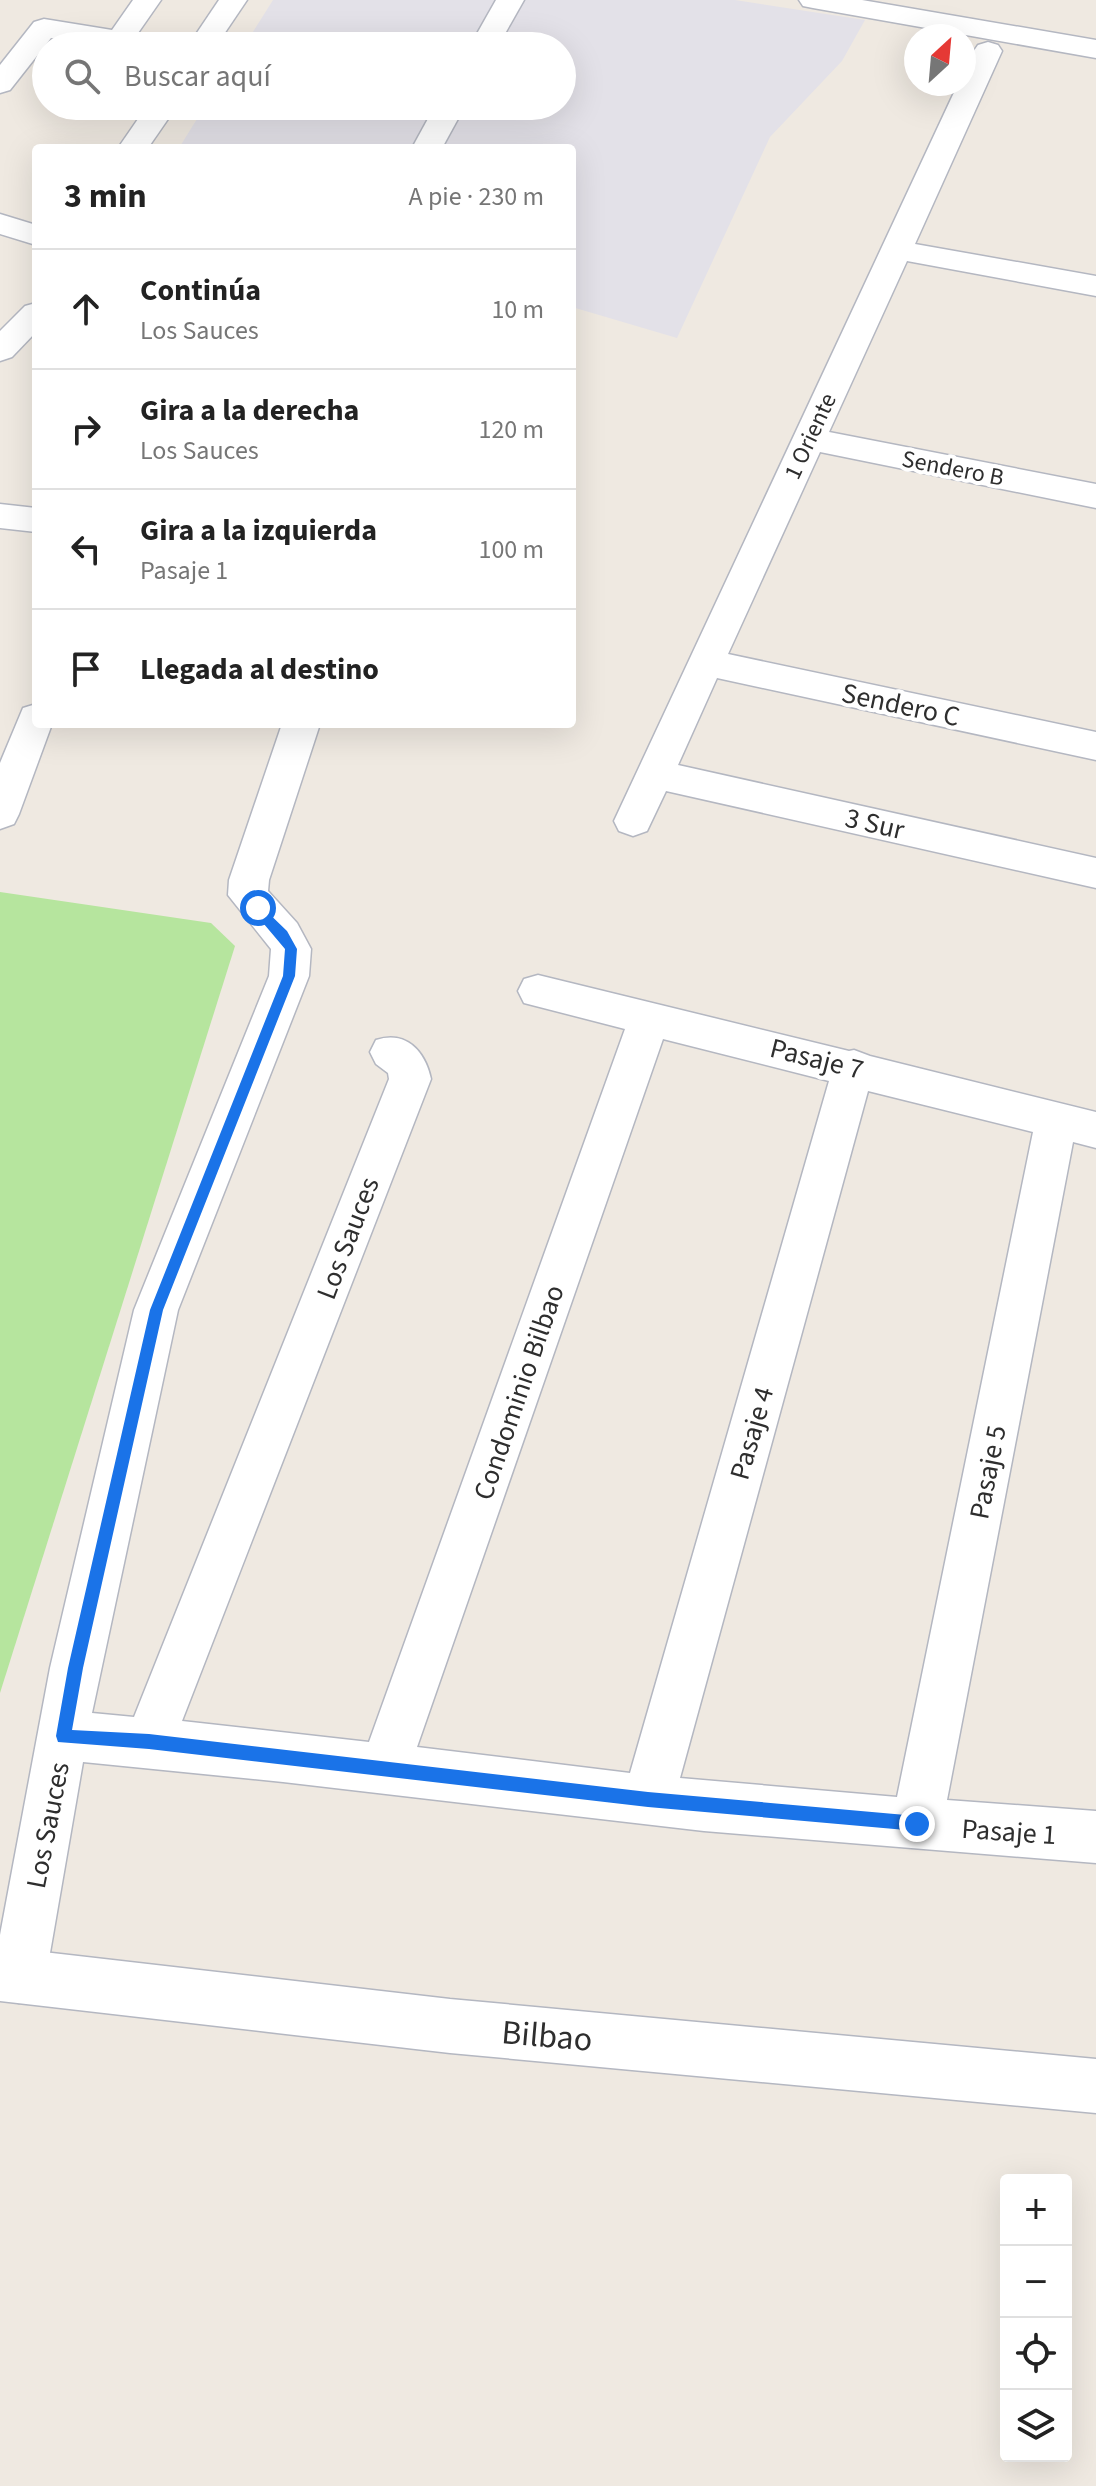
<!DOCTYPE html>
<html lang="es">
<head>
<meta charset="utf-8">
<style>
	:root { --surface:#fff; --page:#f6f6f6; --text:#222; --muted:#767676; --line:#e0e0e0 }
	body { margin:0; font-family:"Source Sans 3",sans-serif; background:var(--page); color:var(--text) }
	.controls { position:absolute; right:24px; bottom:24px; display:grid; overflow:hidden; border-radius:8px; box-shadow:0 8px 32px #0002 }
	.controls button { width:72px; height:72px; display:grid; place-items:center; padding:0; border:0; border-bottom:2px solid var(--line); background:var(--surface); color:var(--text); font:40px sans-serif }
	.compass { position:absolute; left:904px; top:24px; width:72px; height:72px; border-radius:50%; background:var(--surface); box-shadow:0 8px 32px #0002; rotate:26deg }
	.stop { position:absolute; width:24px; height:24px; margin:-18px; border:6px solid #1a73e8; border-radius:50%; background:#fff }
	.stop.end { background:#1a73e8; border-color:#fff; box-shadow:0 2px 8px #0008 }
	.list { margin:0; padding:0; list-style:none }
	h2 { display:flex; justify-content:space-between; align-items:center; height:104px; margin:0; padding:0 32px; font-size:34px }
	h2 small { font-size:26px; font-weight:400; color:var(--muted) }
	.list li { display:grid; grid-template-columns:52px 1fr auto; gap:24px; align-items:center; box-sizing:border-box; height:120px; padding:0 32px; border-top:2px solid var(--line) }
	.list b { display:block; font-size:30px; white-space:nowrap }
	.list p { margin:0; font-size:26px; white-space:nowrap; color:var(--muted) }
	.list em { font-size:26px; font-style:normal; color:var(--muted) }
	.icon { flex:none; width:44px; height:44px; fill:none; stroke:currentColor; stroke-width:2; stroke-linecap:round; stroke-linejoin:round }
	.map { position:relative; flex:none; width:1096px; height:2486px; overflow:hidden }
	.search { position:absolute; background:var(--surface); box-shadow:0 8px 32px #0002; left:32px; top:32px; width:544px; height:88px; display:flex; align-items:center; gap:20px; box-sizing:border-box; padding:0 28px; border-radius:44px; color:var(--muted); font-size:30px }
	.panel { position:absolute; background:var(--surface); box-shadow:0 8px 32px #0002; left:32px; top:144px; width:544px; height:584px; border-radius:8px }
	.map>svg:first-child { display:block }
</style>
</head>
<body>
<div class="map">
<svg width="1096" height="2486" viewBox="0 0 1096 2486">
	<rect width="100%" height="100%" fill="#efe9e1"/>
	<path fill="#e3e1e8" d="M273,0H735L865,20L842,61L770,137L677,338L572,307V148H179L205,106H562V46H244Z"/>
	<path fill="#b6e59e" d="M0,892L211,923L235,946L0,1693Z"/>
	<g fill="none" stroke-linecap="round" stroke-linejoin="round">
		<g stroke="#b4b7c1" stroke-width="3">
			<g id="minor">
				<path d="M133,0H161L129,46H101L51,38L10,90L0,93V65L34,22L44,19L112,30Z"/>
				<path d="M219,0H247L216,46H188Z"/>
				<path d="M496,0H524L498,46H470Z"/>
				<path d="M988,42L998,45L1002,51L915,244L1096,276V296L907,261L829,432L1096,484V508L820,452L728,654L1096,732V760L717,678L678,765L1096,858V888L666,791L647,831L633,836L619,831L614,821L958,84H964C964,69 969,57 978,45Z"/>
				<path d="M88,106C81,116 73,116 62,113L57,107Z"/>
				<path d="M147,106H177L148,148H118Z"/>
				<path d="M435,106H465L442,148H412Z"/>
				<path d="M0,214L36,225V245L0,234Z"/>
				<path d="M36,303V332L12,357L0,361V331L25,306Z"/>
				<path d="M0,504L36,508V532L0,528Z"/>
				<path d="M36,704V724H52L19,814L14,824L0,829V763L23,708Z"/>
				<path d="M282,724H320L269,880L268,891L297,923L311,949L309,976L178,1310L92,1713L134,1717L389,1079L388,1073L376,1064L370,1052L376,1040C406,1030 425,1051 431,1079L182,1721L369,1742L625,1029L524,1003L518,991L524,979L538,975L849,1051L854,1050L870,1056L1096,1112V1148L1073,1142L947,1800L1096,1811V1863L704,1831L283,1782L83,1762L46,1976L38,1995L19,2003L0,1995V1935L50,1668L134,1310L269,976L271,949L228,895L229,880ZM663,1039L829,1081L630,1773L417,1747ZM868,1091L1033,1132L897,1797L680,1778Z"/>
			</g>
		</g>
		<g stroke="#b4b7c1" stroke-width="3">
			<g id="tertiary">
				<path d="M799,0H862L1096,40V58L813,8L803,6Z"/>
				<path d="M0,1947L450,1999L1096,2059V2113L450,2053L0,2001Z"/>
			</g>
		</g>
		<use href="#minor" fill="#fff" fill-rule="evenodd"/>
		<use href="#tertiary" fill="#fff" fill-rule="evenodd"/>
	</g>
	<path fill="#1a73e8" d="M258,903L287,931L297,949L295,976L163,1310L83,1668L72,1730L149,1734L648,1792L917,1816L924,1824L922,1829L917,1831L648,1807L149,1749L58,1742L56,1736L68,1668L150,1310L283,976L285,949L253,911V904Z"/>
	<g text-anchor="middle" stroke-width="8" stroke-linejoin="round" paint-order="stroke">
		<g font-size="24" fill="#2e2e2e" stroke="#fff">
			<text transform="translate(810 436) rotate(-65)" y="8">1 Oriente</text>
			<text transform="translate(953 468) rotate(11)" y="8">Sendero B</text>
		</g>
		<g font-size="28" fill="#2e2e2e" stroke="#fff">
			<text transform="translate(901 704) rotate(12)" y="10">Sendero C</text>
			<text transform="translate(875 823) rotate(13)" y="10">3 Sur</text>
			<text transform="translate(817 1058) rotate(14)" y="10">Pasaje 7</text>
			<text transform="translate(347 1238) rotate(-69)" y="10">Los Sauces</text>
			<text transform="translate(518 1392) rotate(-71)" y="10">Condominio Bilbao</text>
			<text transform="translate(751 1433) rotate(-74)" y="10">Pasaje 4</text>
			<text transform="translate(987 1472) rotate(-79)" y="10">Pasaje 5</text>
			<text transform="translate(47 1825) rotate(-79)" y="10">Los Sauces</text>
			<text transform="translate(1009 1831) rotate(4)" y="10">Pasaje 1</text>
		</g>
		<g font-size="34" fill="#2e2e2e" stroke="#fff">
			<text transform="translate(547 2035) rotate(5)" y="12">Bilbao</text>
		</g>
	</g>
</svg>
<div class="controls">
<button>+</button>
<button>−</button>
<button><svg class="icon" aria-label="locate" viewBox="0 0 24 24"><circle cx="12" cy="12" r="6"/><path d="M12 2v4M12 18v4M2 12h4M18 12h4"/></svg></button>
<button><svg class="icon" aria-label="layers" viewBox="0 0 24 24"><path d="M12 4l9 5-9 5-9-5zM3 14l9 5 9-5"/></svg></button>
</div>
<svg class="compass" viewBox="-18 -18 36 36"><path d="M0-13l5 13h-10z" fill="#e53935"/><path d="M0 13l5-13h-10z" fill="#767676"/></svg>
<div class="stop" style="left:258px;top:908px"></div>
<div class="stop end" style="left:917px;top:1824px"></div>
<div class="search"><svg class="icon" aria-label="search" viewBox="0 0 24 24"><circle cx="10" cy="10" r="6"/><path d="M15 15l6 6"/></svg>Buscar aquí</div>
<section class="panel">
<h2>3 min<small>A pie · 230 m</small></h2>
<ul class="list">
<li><svg class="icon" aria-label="ahead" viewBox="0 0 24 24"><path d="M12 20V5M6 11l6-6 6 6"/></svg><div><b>Continúa</b><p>Los Sauces</p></div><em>10 m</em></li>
<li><svg class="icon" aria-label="right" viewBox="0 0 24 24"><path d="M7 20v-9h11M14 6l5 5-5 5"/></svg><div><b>Gira a la derecha</b><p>Los Sauces</p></div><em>120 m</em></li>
<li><svg class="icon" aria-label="left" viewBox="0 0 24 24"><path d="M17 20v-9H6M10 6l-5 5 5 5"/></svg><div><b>Gira a la izquierda</b><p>Pasaje 1</p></div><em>100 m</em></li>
<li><svg class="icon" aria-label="arrive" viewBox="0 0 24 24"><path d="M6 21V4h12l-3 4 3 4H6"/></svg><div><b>Llegada al destino</b></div></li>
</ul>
</section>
</div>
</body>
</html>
